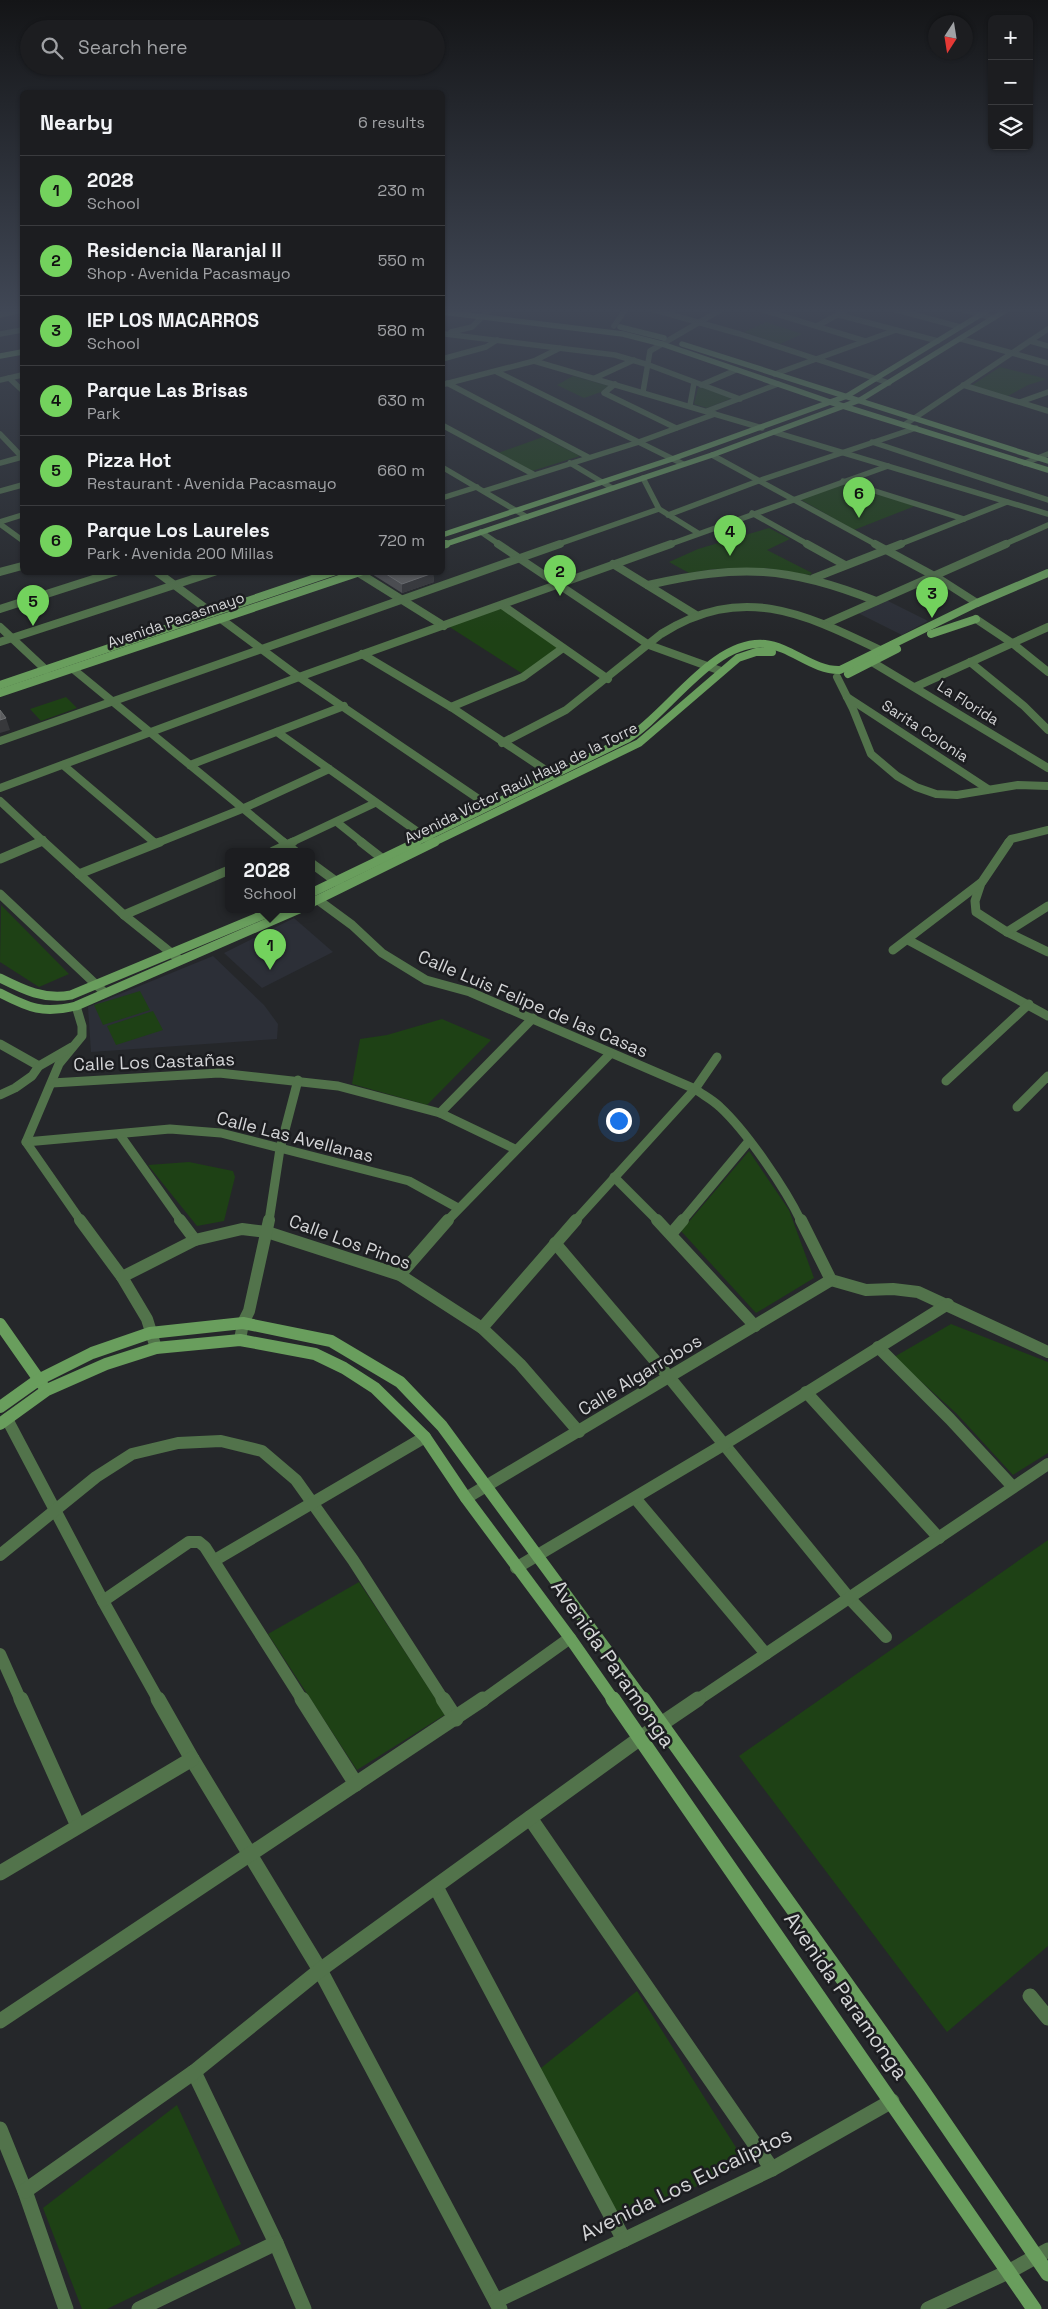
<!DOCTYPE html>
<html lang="en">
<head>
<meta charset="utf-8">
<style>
	:root { --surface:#1c1d20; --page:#292a2d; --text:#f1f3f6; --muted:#a0a2a5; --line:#3a3b3e; --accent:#73d25d }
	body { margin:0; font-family:"Space Grotesk",sans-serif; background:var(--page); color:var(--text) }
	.controls { position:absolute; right:15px; top:15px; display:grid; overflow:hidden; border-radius:8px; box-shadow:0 1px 4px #0004 }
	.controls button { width:45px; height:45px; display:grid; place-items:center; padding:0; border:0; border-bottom:1px solid var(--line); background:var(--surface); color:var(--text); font:25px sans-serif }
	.compass { position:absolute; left:928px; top:15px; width:45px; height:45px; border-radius:50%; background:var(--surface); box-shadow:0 1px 4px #0004; rotate:192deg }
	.you { position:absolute; left:618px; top:1120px; width:18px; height:18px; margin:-12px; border:4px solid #fff; border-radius:50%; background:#1a73e8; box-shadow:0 0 0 8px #1a73e833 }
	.badge { display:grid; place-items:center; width:32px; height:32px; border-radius:50%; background:var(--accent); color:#111; font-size:16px; font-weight:700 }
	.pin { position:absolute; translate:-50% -41px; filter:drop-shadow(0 1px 2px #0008) }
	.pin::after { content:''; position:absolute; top:26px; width:18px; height:15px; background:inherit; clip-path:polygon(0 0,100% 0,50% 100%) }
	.popup { position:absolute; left:225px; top:848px; width:90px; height:65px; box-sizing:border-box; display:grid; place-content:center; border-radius:8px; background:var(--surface); filter:drop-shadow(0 1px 4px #0005); font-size:16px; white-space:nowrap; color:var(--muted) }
	.popup b { font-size:19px; color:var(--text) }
	.popup::after { content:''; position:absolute; left:50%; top:100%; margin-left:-10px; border:10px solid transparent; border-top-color:var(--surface) }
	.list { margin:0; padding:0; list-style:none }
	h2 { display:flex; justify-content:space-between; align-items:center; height:65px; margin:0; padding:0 20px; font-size:21px }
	h2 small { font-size:16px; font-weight:400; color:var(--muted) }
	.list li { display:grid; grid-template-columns:32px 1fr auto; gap:15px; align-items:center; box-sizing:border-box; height:70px; padding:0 20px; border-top:1px solid var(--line) }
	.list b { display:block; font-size:19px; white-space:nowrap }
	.list p { margin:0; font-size:16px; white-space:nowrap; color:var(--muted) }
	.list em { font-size:16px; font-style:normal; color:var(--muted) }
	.icon { flex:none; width:28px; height:28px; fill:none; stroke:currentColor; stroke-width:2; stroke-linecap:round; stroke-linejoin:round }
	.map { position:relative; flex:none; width:1048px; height:2309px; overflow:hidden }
	.search { position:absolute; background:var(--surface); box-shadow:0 1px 4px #0004; left:20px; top:20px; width:425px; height:55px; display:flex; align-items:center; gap:12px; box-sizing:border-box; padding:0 18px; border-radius:28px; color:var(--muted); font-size:19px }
	.panel { position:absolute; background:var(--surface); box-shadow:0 1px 4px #0004; left:20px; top:90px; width:425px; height:485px; border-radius:8px }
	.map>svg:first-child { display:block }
</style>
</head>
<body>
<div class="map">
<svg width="1048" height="2309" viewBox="0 0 1048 2309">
	<rect width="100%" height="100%" fill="#25272a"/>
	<g fill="#2c2f37">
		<path d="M886,600L928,621L902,635L858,613Z"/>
		<path d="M294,918L333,952L262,988L224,953Z"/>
		<path d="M213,956L264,1005L278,1024L277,1039L91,1052L88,1007Z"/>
	</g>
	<g fill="#1e4115">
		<path d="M766,322L802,334L780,344L744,332Z"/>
		<path d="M1000,367L1047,379L1028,385L1006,397L971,386Z"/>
		<path d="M573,376L609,386L601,392L584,398L557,385Z"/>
		<path d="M698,388H705L729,396L730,399L707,408L694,404Z"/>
		<path d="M543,437L580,456L532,471L498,453Z"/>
		<path d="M843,483L915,506L854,530L798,498Z"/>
		<path d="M769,528L790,539L767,550L812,573L810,575L765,568L714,569L689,573L669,562L698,549Z"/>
		<path d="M501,607L558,648L523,674L448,626Z"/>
		<path d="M66,697L77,708L41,721L30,709Z"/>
		<path d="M1,905L69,974L39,987L0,962Z"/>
		<path d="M140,991L150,1010L103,1025L94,1005Z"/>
		<path d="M153,1011L163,1030L116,1045L107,1026Z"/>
		<path d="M442,1019L491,1040L427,1105L352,1084L360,1039L387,1035Z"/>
		<path d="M749,1151L789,1210L814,1278L756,1313L681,1231Z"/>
		<path d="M189,1162L233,1171L235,1177L224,1221L197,1226L148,1165Z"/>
		<path d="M951,1324L1048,1362V1453L1013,1475L956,1413L894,1357Z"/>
		<path d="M1048,1540V1946L947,2032L739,1756Z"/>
		<path d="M359,1582L446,1714L357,1770L268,1634Z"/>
		<path d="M637,1991L742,2157L738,2167L622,2221L536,2072Z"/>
		<path d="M177,2105L241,2244L107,2309H82L43,2208Z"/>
	</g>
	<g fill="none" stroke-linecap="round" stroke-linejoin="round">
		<g stroke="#52734b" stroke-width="5.5">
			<path d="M651,309L740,334L889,383"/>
			<path d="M760,309L865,341"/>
			<path d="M893,309L960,327"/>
			<path d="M960,309L994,318"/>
			<path d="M0,315L22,310"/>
			<path d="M839,315L938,341"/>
			<path d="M614,326L626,309"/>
			<path d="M817,326L848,309"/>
			<path d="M451,332L472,327L490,309"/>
			<path d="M0,334L22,330"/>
			<path d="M445,334L615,355L649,365L740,399"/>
			<path d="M961,339L1048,363"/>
			<path d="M1030,341L1048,346"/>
			<path d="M442,359L486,347L497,340"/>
			<path d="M534,361L762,428"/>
			<path d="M497,372L683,464"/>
			<path d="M775,374L896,330"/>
			<path d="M9,378L22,390"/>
			<path d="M595,378L634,360"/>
			<path d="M0,380L22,375"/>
			<path d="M447,383L588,457"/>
			<path d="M445,384L534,361L560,348"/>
			<path d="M615,384L604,393L676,428"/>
			<path d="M701,385L736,370"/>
			<path d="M963,385L1048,411"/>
			<path d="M643,392L650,351L722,309"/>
			<path d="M1020,402L1048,392"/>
			<path d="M690,405L694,383"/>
			<path d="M707,411L778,384"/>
			<path d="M442,425L533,474"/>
			<path d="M904,425L1048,329"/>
			<path d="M774,432L1048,514"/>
			<path d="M0,434L22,457"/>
			<path d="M872,442L1048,500"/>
			<path d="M712,455L877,545"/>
			<path d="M0,463L22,457"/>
			<path d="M570,463L612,488"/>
			<path d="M1025,463L1048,454"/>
			<path d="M442,467L527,517"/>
			<path d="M643,478L659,509L698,533"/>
			<path d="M843,481L964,519"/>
			<path d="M0,491L22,485"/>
			<path d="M484,491L636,443L715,414"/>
			<path d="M442,498L477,487"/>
			<path d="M752,513L809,545"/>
			<path d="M668,515L761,480L916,428"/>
			<path d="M0,522L22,515"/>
			<path d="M0,524L22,540"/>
			<path d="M481,532L500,545"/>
			<path d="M556,545L659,509"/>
			<path d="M668,545L888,466"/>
			<path d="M898,545L1007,502"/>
			<path d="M1003,545L1048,525"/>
		</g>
		<g stroke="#52734b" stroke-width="8">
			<path d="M498,544L649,645L721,671"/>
			<path d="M807,544L845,565"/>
			<path d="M875,544L938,578L977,603"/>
			<path d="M613,564L696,615"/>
			<path d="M0,572L22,566"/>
			<path d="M157,572L212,613"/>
			<path d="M359,573L444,626"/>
			<path d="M814,578L901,544"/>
			<path d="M648,585C740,564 788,566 876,601"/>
			<path d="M502,605L608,679"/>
			<path d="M0,609L115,572"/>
			<path d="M221,619L299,677L489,806"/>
			<path d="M976,619L1012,643L1048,672"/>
			<path d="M825,624L1006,544"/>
			<path d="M0,627L46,670"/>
			<path d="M0,642L214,572"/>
			<path d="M362,654L451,707L559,779"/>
			<path d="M872,662L1048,768"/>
			<path d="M970,662L1024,706L1048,730"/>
			<path d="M73,669L285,843"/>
			<path d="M837,677L853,709L871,754L897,776L916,787L936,794L957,795L1018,785L1048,786"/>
			<path d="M915,687L1048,627"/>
			<path d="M847,697L988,789"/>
			<path d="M451,707L523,677L563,648"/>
			<path d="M277,732L432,842"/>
			<path d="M0,741L560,544"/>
			<path d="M502,743L566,710L661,634C742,583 803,613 880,650"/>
			<path d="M63,765L155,843"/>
			<path d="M190,765L344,706"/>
			<path d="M0,788L299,677L671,544"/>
			<path d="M0,801L45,843"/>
			<path d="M338,823L363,843"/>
			<path d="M37,843L43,840"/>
			<path d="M157,843L242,809L329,769"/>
			<path d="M290,843L375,803"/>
			<path d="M1008,843L1011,839L1048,830"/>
		</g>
		<g stroke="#52734b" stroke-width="9">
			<path d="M44,842L124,915L180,960"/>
			<path d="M153,842L155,843"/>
			<path d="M283,842L295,851"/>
			<path d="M361,842L388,863"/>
			<path d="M273,851L293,842"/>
			<path d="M0,859L40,842"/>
			<path d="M311,863L341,885"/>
			<path d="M79,874L160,842"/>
			<path d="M981,883L975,901L976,912L1007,932L1048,952"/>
			<path d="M0,894L105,993"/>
			<path d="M318,900L352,925L382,953L426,980L470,992L695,1089C703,1095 713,1100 720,1107C747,1132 785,1188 801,1221"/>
			<path d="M124,915L229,870"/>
			<path d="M1007,932L1048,906"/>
			<path d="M908,940L1048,1016"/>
			<path d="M893,950L982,882L1009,842"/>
			<path d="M76,1006L82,1026V1036L59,1064L26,1142L81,1221"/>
			<path d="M0,1044L39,1066"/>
			<path d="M946,1081L1029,1004"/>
			<path d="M52,1083L219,1073L338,1086L440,1113L515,1149"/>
			<path d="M0,1095L15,1088L32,1076L39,1066L72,1047"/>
			<path d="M1017,1107L1048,1076"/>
			<path d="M440,1113L533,1018"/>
			<path d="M120,1135L181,1221"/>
			<path d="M26,1142L170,1129L221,1133L409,1181L458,1208"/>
			<path d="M614,1177L658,1221"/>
			<path d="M269,1221L280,1149L298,1080"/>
			<path d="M447,1221L610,1054"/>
			<path d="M575,1221L695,1089L717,1057"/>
			<path d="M682,1221L749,1141"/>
		</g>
		<g stroke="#52734b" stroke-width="12">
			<path d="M80,1220L122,1277L147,1319L156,1348"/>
			<path d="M180,1220L195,1240"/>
			<path d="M657,1220L755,1326"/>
			<path d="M801,1220L831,1280L866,1290L893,1289L918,1292L1048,1352"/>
			<path d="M671,1234L683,1220"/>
			<path d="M555,1243L669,1377L850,1599L886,1637"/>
			<path d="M400,1275L448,1220"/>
			<path d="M122,1277L195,1240L242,1229L267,1232L400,1275L482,1328L520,1364L579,1432"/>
			<path d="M482,1328L576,1220"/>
			<path d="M240,1340L243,1323L249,1311L269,1220"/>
			<path d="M878,1347L950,1419L1013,1487"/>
			<path d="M806,1392L939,1538"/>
			<path d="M7,1419L103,1601L159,1701"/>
			<path d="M466,1498L831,1280"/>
			<path d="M635,1498L766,1654"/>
			<path d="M0,1555L96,1477L132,1454L178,1443L221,1441L262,1451L296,1480L353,1560L444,1701"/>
			<path d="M215,1560L425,1437"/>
			<path d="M516,1568L723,1445L948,1304"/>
			<path d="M103,1601L189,1542H199L205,1547L303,1701"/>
			<path d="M0,1654L21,1701"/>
			<path d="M482,1701L570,1638"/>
			<path d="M696,1701L1048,1464"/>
		</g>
		<g stroke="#52734b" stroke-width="15">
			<path d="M21,1699L78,1826"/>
			<path d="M158,1699L192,1759L320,1970L500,2309"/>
			<path d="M302,1699L356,1784"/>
			<path d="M443,1699L456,1719"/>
			<path d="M530,1818L772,2169"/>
			<path d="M0,1873L192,1759"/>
			<path d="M436,1887L624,2240"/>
			<path d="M1030,1996L1048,2018"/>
			<path d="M0,2021L483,1699"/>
			<path d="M194,2072L276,2243L304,2309"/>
			<path d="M0,2129L25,2191L66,2309"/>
			<path d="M25,2191L194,2072L320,1970L639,1739L698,1699"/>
			<path d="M496,2301L772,2169L892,2101"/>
			<path d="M139,2309L276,2243"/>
			<path d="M928,2309L1008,2272L1048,2250"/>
		</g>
		<g stroke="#699e5d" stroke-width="5.5">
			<path d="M442,312L623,334L662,344L830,402L1048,470"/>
			<path d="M620,327L664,338"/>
			<path d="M682,344L1048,461"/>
			<path d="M0,356L22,352"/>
			<path d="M442,535L672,459L847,396L990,309"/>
			<path d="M443,545L712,455L860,400L1008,309"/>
		</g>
		<g stroke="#699e5d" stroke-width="8">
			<path d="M442,545L446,544"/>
			<path d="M931,634L976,619"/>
			<path d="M848,674L897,649"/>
			<path d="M0,685L333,572"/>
			<path d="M0,693L360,572"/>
			<path d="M414,843L627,739C668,714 713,639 765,644C792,647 813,671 840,670L977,603L1048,573"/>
			<path d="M432,843L639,743L738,658L756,652H772"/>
		</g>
		<g stroke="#699e5d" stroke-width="9">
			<path d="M311,893L417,842"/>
			<path d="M311,903L435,842"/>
			<path d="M0,978C24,990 44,1000 71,995L277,909"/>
			<path d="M0,993C29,1008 43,1014 76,1006L299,909"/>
		</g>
		<g stroke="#699e5d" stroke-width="12">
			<path d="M0,1324L42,1384"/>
			<path d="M0,1407L38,1380L92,1353L150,1333L243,1323L331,1341L400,1382L442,1426L644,1701"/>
			<path d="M0,1424L47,1390L106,1364L156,1348L240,1340L315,1354L344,1368L375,1388L425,1437L466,1498L570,1638L614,1701"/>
		</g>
		<g stroke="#699e5d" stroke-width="15">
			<path d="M613,1699L1034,2309"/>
			<path d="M643,1699L920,2087L1048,2274"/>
		</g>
	</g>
	<path fill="#4d4e51" d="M372,572H432L433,573L434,582L402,593L372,574Z"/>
	<g fill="#37383b">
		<path d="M433,573L434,582L402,593V584Z"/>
		<path d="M6,718L10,730L0,733V720Z"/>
	</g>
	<g fill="#5c5d5f" stroke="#6e7072">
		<path d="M383,572H432L433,573L402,584Z"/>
		<path d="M0,710L6,718L0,720Z"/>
	</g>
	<linearGradient id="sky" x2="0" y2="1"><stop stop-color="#141517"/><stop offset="0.49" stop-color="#404755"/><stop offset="1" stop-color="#404755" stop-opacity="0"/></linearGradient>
	<rect width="1048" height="633" fill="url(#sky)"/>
	<g text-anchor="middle" stroke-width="5" stroke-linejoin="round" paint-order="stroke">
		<g font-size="15" fill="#d4d5d7" stroke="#1c1d20">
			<text transform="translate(176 620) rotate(-19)" y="5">Avenida Pacasmayo</text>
			<text transform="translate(968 703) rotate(32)" y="5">La Florida</text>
			<text transform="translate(925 731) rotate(33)" y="5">Sarita Colonia</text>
			<text transform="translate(521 783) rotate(-26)" y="5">Avenida Víctor Raúl Haya de la Torre</text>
		</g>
		<g font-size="18" fill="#d4d5d7" stroke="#1c1d20">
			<text transform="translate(533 1004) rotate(23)" y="6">Calle Luis Felipe de las Casas</text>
			<text transform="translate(154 1062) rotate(-2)" y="6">Calle Los Castañas</text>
			<text transform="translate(295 1137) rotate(14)" y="6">Calle Las Avellanas</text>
			<text transform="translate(350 1242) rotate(20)" y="6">Calle Los Pinos</text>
			<text transform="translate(640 1375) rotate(-31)" y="6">Calle Algarrobos</text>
		</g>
		<g font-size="21" fill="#d4d5d7" stroke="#1c1d20">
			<text transform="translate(613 1664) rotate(55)" y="7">Avenida Paramonga</text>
			<text transform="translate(846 1996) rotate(55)" y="7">Avenida Paramonga</text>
			<text transform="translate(686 2184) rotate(-26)" y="7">Avenida Los Eucaliptos</text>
		</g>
	</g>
</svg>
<div class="controls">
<button>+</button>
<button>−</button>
<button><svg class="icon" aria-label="layers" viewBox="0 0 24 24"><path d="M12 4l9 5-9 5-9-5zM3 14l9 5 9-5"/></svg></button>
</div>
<svg class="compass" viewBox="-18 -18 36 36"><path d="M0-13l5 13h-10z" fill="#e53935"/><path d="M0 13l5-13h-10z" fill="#a0a2a5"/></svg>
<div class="you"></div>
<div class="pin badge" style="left:270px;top:970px">1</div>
<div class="popup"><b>2028</b>School</div>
<div class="pin badge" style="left:560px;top:596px">2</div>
<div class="pin badge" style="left:932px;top:618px">3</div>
<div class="pin badge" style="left:730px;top:556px">4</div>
<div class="pin badge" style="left:33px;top:626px">5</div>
<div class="pin badge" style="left:859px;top:518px">6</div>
<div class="search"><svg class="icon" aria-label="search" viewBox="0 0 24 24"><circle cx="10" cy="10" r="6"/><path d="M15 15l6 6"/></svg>Search here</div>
<section class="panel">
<h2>Nearby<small>6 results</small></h2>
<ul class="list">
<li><span class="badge">1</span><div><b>2028</b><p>School</p></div><em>230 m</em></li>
<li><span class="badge">2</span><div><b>Residencia Naranjal II</b><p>Shop · Avenida Pacasmayo</p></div><em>550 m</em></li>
<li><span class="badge">3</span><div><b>IEP LOS MACARROS</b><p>School</p></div><em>580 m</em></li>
<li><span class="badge">4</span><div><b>Parque Las Brisas</b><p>Park</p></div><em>630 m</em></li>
<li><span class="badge">5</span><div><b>Pizza Hot</b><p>Restaurant · Avenida Pacasmayo</p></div><em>660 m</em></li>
<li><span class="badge">6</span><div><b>Parque Los Laureles</b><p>Park · Avenida 200 Millas</p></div><em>720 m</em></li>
</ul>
</section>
</div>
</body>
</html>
